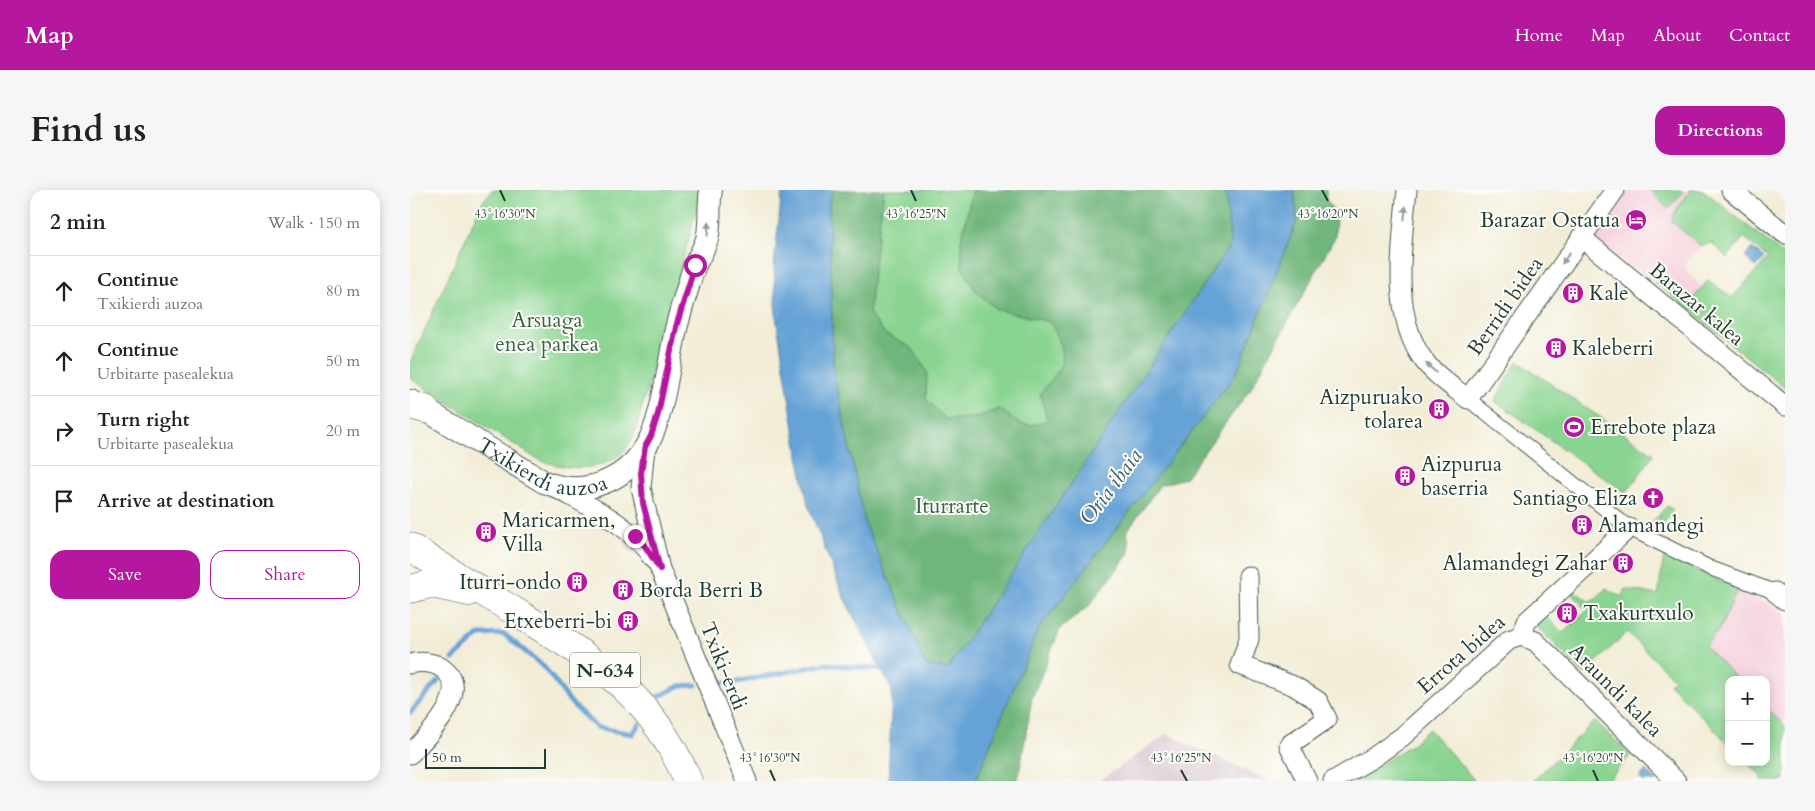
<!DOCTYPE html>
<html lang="en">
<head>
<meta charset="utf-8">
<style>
	:root { --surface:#fff; --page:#f6f6f6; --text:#222; --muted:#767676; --line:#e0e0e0; --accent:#b5179e }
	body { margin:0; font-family:Cardo,serif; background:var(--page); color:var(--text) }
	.controls { position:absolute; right:15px; bottom:15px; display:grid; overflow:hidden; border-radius:10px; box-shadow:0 2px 12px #0003 }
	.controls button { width:45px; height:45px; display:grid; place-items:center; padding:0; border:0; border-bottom:1px solid var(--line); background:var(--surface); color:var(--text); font:25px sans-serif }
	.scale { position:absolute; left:15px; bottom:12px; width:121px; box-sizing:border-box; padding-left:5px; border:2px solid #1f3d34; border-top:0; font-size:14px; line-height:18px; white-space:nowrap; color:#1f3d34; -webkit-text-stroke:4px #fdfcf7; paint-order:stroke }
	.stop { position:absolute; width:15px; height:15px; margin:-11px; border:4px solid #b5179e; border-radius:50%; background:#fff }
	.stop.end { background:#b5179e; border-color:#fff; box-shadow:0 1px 5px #0008 }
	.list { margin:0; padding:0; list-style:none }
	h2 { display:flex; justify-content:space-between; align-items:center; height:65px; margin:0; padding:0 20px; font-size:21px }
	h2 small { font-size:16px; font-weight:400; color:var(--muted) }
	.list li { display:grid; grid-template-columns:32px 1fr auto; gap:15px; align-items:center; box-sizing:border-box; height:70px; padding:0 20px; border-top:1px solid var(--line) }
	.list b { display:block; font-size:19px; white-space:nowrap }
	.list p { margin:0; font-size:16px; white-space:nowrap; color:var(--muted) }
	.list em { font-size:16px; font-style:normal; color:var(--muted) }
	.actions { display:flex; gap:10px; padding:15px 20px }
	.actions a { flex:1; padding:11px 0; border:1px solid var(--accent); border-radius:15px; text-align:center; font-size:18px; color:var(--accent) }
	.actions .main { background:var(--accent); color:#fff }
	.icon { flex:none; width:28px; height:28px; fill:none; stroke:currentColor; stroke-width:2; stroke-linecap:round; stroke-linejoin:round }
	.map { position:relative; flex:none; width:1375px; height:591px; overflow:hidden; border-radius:15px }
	header { display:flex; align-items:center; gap:30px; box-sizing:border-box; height:70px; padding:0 25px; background:var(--accent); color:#fff }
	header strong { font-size:24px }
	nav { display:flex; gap:28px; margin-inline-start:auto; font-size:18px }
	.intro { display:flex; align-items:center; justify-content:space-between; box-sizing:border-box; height:120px; padding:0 30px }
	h1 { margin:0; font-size:35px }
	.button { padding:12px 22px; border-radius:15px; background:var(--accent); color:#fff; font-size:18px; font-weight:700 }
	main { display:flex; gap:30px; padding:0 30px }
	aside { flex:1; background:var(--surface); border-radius:15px; box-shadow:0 2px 12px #0003 }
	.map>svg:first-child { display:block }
</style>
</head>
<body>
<header>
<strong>Map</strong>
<nav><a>Home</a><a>Map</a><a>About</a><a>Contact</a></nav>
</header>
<div class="intro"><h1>Find us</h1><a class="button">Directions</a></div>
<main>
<aside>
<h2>2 min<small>Walk · 150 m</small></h2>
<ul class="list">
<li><svg class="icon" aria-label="ahead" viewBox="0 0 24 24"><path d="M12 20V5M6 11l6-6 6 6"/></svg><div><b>Continue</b><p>Txikierdi auzoa</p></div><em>80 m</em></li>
<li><svg class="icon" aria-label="ahead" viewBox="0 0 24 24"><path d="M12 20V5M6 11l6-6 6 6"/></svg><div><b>Continue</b><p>Urbitarte pasealekua</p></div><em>50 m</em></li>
<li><svg class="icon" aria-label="right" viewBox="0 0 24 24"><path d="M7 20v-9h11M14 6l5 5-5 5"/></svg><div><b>Turn right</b><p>Urbitarte pasealekua</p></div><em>20 m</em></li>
<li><svg class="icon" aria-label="arrive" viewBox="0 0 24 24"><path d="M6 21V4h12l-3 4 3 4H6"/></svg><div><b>Arrive at destination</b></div></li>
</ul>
<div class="actions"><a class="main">Save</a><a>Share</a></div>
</aside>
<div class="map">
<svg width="1375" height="591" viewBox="0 0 1375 591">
	<rect width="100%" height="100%" fill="#fdfcf7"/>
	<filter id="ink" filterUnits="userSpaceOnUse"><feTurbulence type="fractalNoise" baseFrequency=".02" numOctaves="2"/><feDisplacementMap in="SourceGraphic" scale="10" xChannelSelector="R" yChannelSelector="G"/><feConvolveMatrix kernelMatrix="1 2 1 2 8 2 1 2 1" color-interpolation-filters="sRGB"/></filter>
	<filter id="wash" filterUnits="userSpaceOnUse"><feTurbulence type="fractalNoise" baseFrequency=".0096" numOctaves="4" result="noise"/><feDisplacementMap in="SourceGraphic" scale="20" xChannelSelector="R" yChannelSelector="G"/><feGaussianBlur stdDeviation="1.12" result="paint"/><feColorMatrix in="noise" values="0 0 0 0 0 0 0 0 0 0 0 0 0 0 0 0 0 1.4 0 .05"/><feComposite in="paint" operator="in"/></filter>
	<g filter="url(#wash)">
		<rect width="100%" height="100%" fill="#f3edd7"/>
		<g fill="#f5cfdb">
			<path d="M1216,0H1280L1262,32L1291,56L1276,73L1277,83L1292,97L1283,109L1248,89L1245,92L1213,71L1181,47Z"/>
			<path d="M1328,399L1365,417L1375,424V536L1356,518V490H1328L1294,456L1309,440Z"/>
		</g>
		<path fill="#d1bdcc" d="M757,544L859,591H689Z"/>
		<g fill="#8ad491" stroke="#548862">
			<path d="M82,0H292L225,243C221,249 218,258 212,263C189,284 153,279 127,269L0,188V173L71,14Z"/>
			<path d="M474,0H563L551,51L552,78L566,101L586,119L640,132C659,166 657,174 631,203L637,230C613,241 608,233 590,219L564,228L536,229L516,209L517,182L502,158L476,145L459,123L464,73Z"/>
			<path d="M1240,0H1271L1273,2L1258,19Z"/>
			<path d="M1280,0H1293L1375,66V198L1245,92L1248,89L1283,109L1298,90L1322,108L1358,68L1334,47L1317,68L1302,53L1291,56L1262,32L1263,25Z"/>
			<path d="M1107,171L1244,264L1216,303L1085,211Z"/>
			<path d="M1257,316L1263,320L1248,341L1242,336V332L1249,325L1251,327L1250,323Z"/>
			<path d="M1254,366L1328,399L1309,440L1295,456L1328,490H1319V554L1259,494L1264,489L1217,442L1174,484L1126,436L1128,431L1136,426L1153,443L1177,421L1161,403L1165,401L1178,411L1185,410L1196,398L1211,407L1216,399L1248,405Z"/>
			<path d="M1356,518L1375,536V591H1351L1352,587L1337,572H1356Z"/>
			<path d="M1185,531L1221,565L1197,591H1123Z"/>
			<path d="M1019,539L1065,591H944L1001,555Z"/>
		</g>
		<g fill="#6fb67b" stroke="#477a58">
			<path d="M423,0H474L464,73L459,123L476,145L502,158L517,182L516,209L536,229L564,228L590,219C608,233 613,241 637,230L630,203C657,174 659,166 640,132L586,119L566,101L552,78L551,51L563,0H816L820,55L538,479L516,475L455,334L423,179L419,13Z"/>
			<path d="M884,0H916V9L926,25L925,47L840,200L775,288L750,295L717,341L720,362L679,416L650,439L622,508L608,591H565L628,440L826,184L887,30Z"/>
		</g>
		<g fill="#65a2d6" stroke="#427085">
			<path d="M372,0H423L419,13L423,179L455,334L516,475L538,479L820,55L816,0H884L887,30L826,184L628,440L565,591H478L482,500L434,408L398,315L389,270L366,127L364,75Z"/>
			<path d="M1342,58L1354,68L1346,77L1335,67Z"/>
			<path d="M1236,580L1247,591H1233L1229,588Z"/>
		</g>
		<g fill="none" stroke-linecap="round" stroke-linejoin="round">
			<g stroke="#65a2d6" stroke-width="5">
				<path d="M43,469L69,445L94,444L134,477L162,514L186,537L222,544L229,534"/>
				<path d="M309,493L326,492L416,474L477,480"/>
				<path d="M248,507L269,496L286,495"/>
				<path d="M0,523L28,491"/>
			</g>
		</g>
	</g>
	<g filter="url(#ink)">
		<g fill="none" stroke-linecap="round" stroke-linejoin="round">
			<g stroke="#3f574c" stroke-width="16">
				<path id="pedestrian" d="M1058,209L1219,338L1300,378L1365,402"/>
			</g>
			<g stroke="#3f574c" stroke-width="21">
				<g id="minor">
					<path d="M997,0C992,52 980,127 1015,172C1026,186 1044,198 1058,209L1205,0"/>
					<path d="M1321,0L1375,44"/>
					<path d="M1171,47L1375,216"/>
					<path d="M235,257L231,298L250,379L337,591"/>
					<path d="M144,297C180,317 221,334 244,370"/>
					<path d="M838,386L839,449L830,475L884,496L908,511L917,529L879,555L897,591"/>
					<path d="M1365,402L1375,410"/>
					<path d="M1111,446L1125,451L1266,591"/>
					<path d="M0,474C10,471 25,472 33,479C64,501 17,547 0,564"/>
					<path d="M923,591L964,567L993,546L1099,450L1111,446L1117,431L1219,338"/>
				</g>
			</g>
			<g stroke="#3f574c" stroke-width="24">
				<g id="tertiary">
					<path id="s1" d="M1,211L134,292C177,309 221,289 241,247C254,219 259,171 266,139C271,118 278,97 284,77C288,68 294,59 297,49C301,34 298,16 301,0"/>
				</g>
			</g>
			<g stroke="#3f574c" stroke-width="29">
				<g id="trunk">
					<path d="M0,215L15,219"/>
					<path d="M0,357C38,381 76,404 114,427C189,473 243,507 278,591"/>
					<path d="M0,399L21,394L59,402"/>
				</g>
			</g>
			<use href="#pedestrian" stroke="#fff" stroke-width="14"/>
			<use href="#minor" stroke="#fff" stroke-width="19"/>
			<use href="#tertiary" stroke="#fff" stroke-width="22"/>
			<use href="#trunk" stroke="#fff" stroke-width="28"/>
		</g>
		<defs><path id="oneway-solid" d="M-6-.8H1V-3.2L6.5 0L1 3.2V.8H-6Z" transform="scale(1.25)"/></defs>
		<g fill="#8f9e9a">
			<use href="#oneway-solid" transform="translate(995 23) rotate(-84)"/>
			<use href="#oneway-solid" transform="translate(298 39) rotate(-87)"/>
			<use href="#oneway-solid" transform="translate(1156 68) rotate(125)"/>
			<use href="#oneway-solid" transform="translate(1021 178) rotate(-138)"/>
		</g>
	</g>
	<g fill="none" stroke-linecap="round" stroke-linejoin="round" filter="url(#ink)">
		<path stroke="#b5179e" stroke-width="6" d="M225,346L235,356L250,379L233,313L231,283L235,257L241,246L248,224L266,137L285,75"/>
	</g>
	<path fill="none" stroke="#1f3d34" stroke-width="2" d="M90,0L95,11M501,0L506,11M912,0L918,11M360,580L365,591M771,580L777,591M1183,580L1188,591"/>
	<defs>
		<g id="hotel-disc" transform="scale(1.125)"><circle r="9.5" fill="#b5179e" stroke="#fdfcf7"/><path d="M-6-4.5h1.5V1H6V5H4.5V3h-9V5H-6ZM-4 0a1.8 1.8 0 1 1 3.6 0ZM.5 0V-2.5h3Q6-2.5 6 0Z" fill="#fff"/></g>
		<g id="building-disc" transform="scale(1.125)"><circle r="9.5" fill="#b5179e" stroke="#fdfcf7"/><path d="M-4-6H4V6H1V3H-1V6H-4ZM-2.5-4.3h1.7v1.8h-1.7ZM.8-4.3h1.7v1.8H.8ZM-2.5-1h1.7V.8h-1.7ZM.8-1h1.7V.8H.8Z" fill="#fff"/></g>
		<g id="stadium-disc" transform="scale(1.125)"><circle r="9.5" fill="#b5179e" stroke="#fdfcf7"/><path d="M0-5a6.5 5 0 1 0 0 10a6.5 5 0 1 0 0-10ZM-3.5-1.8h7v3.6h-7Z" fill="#fff"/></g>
		<g id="church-disc" transform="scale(1.125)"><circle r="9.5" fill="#b5179e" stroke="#fdfcf7"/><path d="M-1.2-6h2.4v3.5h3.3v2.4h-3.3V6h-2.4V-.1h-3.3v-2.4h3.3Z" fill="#fff"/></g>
	</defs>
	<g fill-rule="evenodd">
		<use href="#hotel-disc" x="1226" y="30"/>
		<use href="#building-disc" x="1163" y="103"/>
		<use href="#building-disc" x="1146" y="158"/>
		<use href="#building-disc" x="1029" y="219"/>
		<use href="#stadium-disc" x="1164" y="237"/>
		<use href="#building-disc" x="995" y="286"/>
		<use href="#church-disc" x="1243" y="308"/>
		<use href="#building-disc" x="1172" y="335"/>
		<use href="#building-disc" x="76" y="342"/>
		<use href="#building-disc" x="1213" y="373"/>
		<use href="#building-disc" x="167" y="392"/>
		<use href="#building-disc" x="213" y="400"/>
		<use href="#building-disc" x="1157" y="423"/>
		<use href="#building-disc" x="218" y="431"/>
	</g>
	<g text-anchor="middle" stroke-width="4" stroke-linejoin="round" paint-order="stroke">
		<rect fill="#fdfcf7" stroke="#62766e" stroke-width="1" x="160" y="462.5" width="70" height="35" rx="4"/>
		<g font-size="20" font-weight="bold" fill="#1f3d34">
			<text x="195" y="487">N-634</text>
		</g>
		<g font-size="21" fill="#1f3d34" stroke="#fdfcf7" text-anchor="start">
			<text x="1210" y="37" text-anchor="end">Barazar Ostatua</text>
			<text x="1179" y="110">Kale</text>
			<text x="1162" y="165">Kaleberri</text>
			<text x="1013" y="214" text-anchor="end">Aizpuruako<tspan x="1013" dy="24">tolarea</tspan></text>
			<text x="1180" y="244">Errebote plaza</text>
			<text x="1011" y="281">Aizpurua<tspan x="1011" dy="24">baserria</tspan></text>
			<text x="1227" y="315" text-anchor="end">Santiago Eliza</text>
			<text x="92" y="337">Maricarmen,<tspan x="92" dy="24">Villa</tspan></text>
			<text x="1188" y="342">Alamandegi</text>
			<text x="1197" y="380" text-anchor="end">Alamandegi Zahar</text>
			<text x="151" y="399" text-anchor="end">Iturri-ondo</text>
			<text x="229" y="407">Borda Berri B</text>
			<text x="1173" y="430">Txakurtxulo</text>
			<text x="202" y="438" text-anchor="end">Etxeberri-bi</text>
		</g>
		<g font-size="21" fill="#1f3d34" stroke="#fdfcf7">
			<text transform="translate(1287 114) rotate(40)" y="7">Barazar kalea</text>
			<text transform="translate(1095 116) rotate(-55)" y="7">Berridi bidea</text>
			<text dy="7" stroke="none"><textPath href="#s1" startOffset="150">Txikierdi auzoa</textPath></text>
			<text transform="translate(1051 464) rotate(-41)" y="7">Errota bidea</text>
			<text transform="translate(314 476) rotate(68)" y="7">Txiki-erdi</text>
			<text transform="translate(1206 500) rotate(45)" y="7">Araundi kalea</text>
		</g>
		<g font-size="21" fill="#3a634b" stroke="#fdfcf7">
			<text x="137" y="137">Arsuaga<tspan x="137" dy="24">enea parkea</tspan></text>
			<text x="542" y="323">Iturrarte</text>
		</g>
		<g font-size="22" font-style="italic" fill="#38606d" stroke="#fdfcf7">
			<text transform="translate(700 296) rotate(-53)" y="8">Oria ibaia</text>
		</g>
	</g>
	<g font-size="12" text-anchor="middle" fill="#1f3d34" stroke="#fdfcf7" stroke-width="4" stroke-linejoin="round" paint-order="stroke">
		<text x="95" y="28">43°16'30"N</text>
		<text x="506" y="28">43°16'25"N</text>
		<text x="918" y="28">43°16'20"N</text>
		<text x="360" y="572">43°16'30"N</text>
		<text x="771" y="572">43°16'25"N</text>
		<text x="1183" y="572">43°16'20"N</text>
	</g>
</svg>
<div class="controls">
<button>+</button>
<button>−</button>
</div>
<div class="scale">50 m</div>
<div class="stop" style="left:285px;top:75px"></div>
<div class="stop end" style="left:225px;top:346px"></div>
</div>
</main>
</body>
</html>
